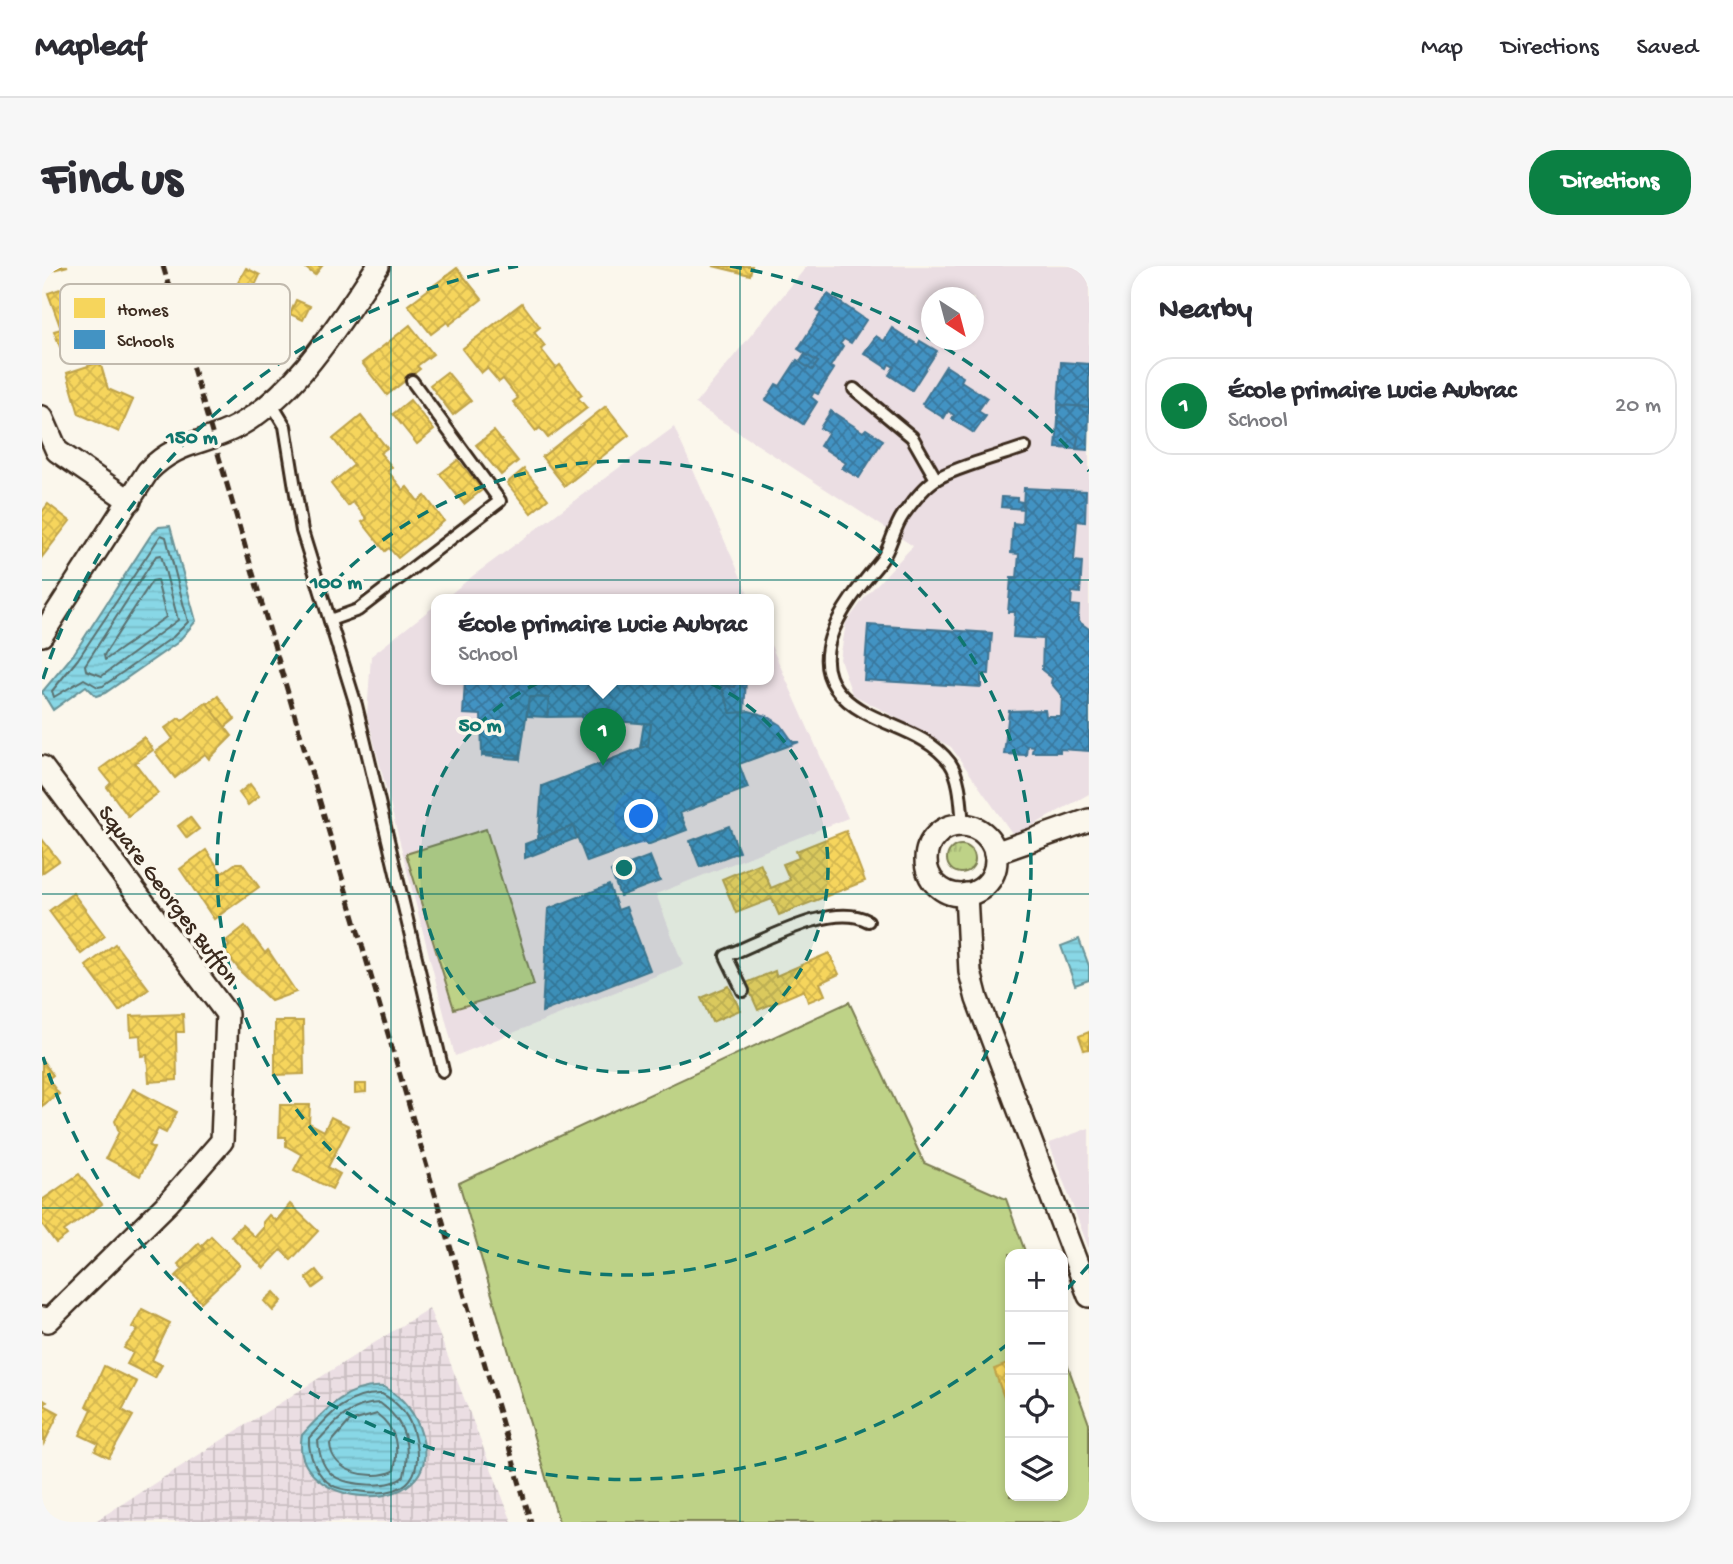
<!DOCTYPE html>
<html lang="en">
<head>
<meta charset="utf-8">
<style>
	:root { --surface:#fff; --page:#f7f7f7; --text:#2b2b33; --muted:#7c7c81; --line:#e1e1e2; --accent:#0b8043 }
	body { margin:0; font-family:"Gochi Hand",sans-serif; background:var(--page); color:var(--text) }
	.controls { position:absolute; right:21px; bottom:21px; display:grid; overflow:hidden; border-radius:14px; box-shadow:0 4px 10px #0003 }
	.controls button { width:63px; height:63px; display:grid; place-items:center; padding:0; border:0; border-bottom:2px solid var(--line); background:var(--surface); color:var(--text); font:35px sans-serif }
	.compass { position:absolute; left:879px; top:21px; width:63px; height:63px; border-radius:50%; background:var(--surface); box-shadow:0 4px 10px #0003; rotate:144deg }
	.you { position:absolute; left:600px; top:551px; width:24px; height:24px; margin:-18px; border:5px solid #fff; border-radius:50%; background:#1a73e8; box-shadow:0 0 0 10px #1a73e833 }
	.badge { display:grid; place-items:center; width:46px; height:46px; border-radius:50%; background:var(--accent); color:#fff; font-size:23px; font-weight:700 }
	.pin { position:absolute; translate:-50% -58px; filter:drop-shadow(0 2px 4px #0008) }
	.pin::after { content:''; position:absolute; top:37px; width:24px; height:21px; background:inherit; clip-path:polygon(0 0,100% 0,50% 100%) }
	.popup { position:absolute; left:389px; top:328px; width:343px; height:91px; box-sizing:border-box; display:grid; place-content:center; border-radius:14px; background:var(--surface); filter:drop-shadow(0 2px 5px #0005); font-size:23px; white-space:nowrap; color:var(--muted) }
	.popup b { font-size:26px; color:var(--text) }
	.popup::after { content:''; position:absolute; left:50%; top:100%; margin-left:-14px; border:14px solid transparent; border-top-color:var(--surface) }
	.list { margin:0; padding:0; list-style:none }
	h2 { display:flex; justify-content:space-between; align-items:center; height:91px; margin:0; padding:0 28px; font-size:30px }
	h2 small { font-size:23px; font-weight:400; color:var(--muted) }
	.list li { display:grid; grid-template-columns:46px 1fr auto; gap:21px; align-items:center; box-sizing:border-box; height:98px; margin:0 14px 14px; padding:0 14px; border:2px solid var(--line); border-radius:28px }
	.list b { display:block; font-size:26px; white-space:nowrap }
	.list p { margin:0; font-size:23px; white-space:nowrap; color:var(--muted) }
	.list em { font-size:23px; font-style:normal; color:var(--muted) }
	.icon { flex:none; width:38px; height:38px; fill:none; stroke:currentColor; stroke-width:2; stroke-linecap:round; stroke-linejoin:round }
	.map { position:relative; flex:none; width:1047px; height:1256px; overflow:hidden; border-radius:28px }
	header { display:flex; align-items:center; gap:42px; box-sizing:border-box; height:98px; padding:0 35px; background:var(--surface); border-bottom:2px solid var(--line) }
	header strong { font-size:33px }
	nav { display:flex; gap:38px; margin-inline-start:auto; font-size:24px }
	.intro { display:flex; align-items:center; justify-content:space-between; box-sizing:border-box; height:168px; padding:0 42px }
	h1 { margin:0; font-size:49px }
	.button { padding:18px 32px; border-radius:28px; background:var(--accent); color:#fff; font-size:24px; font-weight:700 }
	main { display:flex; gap:42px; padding:0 42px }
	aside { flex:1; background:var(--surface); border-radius:28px; box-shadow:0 4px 10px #0003 }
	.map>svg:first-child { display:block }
</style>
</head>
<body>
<header>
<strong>Mapleaf</strong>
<nav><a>Map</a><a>Directions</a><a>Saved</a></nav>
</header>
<div class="intro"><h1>Find us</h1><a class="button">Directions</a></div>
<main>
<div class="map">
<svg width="1047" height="1256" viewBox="0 0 1047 1256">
	<defs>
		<pattern id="industrial-grid" width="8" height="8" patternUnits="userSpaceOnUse" patternTransform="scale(1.75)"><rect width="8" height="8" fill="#ebdee3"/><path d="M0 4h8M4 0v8" fill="none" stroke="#cabfc2"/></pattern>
		<pattern id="grass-tufts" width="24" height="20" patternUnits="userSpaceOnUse" patternTransform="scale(1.75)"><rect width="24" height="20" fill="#bed287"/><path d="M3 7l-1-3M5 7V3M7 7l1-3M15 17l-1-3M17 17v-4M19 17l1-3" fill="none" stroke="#a4b474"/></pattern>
		<pattern id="water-rules" width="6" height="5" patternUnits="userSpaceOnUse" patternTransform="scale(1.75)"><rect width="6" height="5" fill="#88d7e6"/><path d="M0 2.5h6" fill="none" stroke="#76b9c5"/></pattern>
		<pattern id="homes-cross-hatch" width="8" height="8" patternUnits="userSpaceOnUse" patternTransform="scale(1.75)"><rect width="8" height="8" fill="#f6d55c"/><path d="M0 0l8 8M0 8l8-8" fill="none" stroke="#d4b750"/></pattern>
		<pattern id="schools-cross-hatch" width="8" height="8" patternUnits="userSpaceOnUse" patternTransform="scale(1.75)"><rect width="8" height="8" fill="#4393c3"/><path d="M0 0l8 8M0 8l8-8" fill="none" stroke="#39789e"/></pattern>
	</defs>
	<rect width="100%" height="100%" fill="#fbf7ec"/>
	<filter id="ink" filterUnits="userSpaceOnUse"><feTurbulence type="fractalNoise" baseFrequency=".0143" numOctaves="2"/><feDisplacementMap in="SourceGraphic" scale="14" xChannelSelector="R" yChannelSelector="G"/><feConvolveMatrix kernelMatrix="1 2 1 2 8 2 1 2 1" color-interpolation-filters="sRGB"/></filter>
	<g filter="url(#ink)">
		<g fill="#ebdee3" fill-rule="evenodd">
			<path d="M765,0H1047V528L972,570L909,481L810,428L798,393L804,357L823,331L871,280L653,138ZM890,32H932V74H890Z"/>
			<path d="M632,161L709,334H401L432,309Z"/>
			<path d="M395,338V414H727V375L806,552L614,628L641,699L413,790L325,449L329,390Z"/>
			<path d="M1047,862V983L1007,877Z"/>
		</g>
		<path fill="url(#industrial-grid)" d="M387,1042L470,1256H52L180,1174Z"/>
		<circle fill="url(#grass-tufts)" stroke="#7c7e52" stroke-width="2" cx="919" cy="593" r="14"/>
		<g fill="#bed287" stroke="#7c7e52" stroke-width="2">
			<path d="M444,563L492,719L412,743L364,588Z"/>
			<path d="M807,736L882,897L964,933L984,988H968V1230H1021V1087L1047,1158V1256H517L417,917Z"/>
		</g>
		<g fill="url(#water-rules)" stroke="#699296" stroke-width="2">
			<path d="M128,260L154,355L135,377L63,427L54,430L44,420L11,444L0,426L31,389L109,269L117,261Z"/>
			<path d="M1037,673L1047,700V714L1033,719L1019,680Z"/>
			<path d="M342,1121C363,1132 374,1148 380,1170C404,1256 245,1245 260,1169C283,1144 305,1118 342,1121Z"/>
		</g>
		<g fill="url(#homes-cross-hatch)" stroke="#bea249" stroke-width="2">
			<path d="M0,0H26L0,7Z"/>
			<path d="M261,0H280L273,9Z"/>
			<path d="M671,0H710L708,9Z"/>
			<path d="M204,2L218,9L208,30L193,22Z"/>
			<path d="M415,2L440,33L407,59L405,56L389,68L366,39Z"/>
			<path d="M24,21L27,31L62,21L71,50L40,58L45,74L18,81L12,65L19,63L6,27Z"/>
			<path d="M254,34L268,40L261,54L248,48Z"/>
			<path d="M480,37L498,61L492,66L503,80L499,83L514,102L518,99L540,129L536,132L545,142L506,172L498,162L494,165L471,136L476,132L461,113L457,116L445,102L439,107L420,83Z"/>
			<path d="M368,59L391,88L375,100L378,103L345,129L320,97Z"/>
			<path d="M62,69L65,79L54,82L51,73Z"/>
			<path d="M58,96L66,123L91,134L77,166L37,148L25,107Z"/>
			<path d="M405,106L429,135L411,149L388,119Z"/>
			<path d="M368,134L392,164L375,178L351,148Z"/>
			<path d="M564,140L587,169L523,220L500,191Z"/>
			<path d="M319,150L345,182L338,187L350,201L346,205L361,224L365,221L376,235L383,230L402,255L356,292L347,282L343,285L320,256L325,253L311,236L306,240L289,218L312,199L291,173Z"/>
			<path d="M452,165L476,195L459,209L434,179Z"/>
			<path d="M416,194L440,224L422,238L398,208Z"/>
			<path d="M482,203L506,233L489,247L465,217Z"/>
			<path d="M6,238L28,255L0,291V246Z"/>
			<path d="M176,430L193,453L183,461L165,438Z"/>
			<path d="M164,436L190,470L167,493L163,488L133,512L113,486L131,473L123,462L137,452L140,455Z"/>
			<path d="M102,471L111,484L93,497L116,527L86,550L65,521L69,517L58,503Z"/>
			<path d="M208,518L217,530L206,539L197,527Z"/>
			<path d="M148,551L157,563L145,572L136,560Z"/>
			<path d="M804,565L823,615L737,649L730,633L694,647L680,613L718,597L729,622L748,614L741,598L757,592L754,585Z"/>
			<path d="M0,573L17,595L0,607Z"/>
			<path d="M164,584L180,607L194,597H200L217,621L172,653L138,603Z"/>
			<path d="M31,627L63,670L39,688L7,645Z"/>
			<path d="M203,660L223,687L226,684L254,726L229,735L199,706L182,684L187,680L184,675Z"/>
			<path d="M73,678L107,723L77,745L44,700Z"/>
			<path d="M787,687L797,708L778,717L783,729L766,736L762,724L716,744L704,717L733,705L734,710Z"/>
			<path d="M687,720L698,744L670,756L659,732Z"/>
			<path d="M141,748L142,766H134L135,814L107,816L105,789L99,790L98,769L89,770L88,750Z"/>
			<path d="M233,755H261L262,808L233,809Z"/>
			<path d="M1047,766V783L1042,784L1037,770Z"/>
			<path d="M0,794L11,809L6,813L17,828L0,840Z"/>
			<path d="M313,818H324V826L313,827Z"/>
			<path d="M91,823L135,846L124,867L116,863L107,880L112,882L98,910L64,892L77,866L73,855Z"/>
			<path d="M238,839H268L267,857L282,865L289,851L307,860L286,901L298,908L290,923L252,904L260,889L244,880V871H237Z"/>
			<path d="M37,908L60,938L22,965L25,969L14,977L0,958V934Z"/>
			<path d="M248,938L276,965L249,994L239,984L222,1002L189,970L200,959L213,971L221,962V956L227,949L234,955Z"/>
			<path d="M169,970L198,999L159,1036L134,1010L162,983L159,980Z"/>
			<path d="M157,977L162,983L141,1003L136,998Z"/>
			<path d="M274,1004L282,1014L271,1022L264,1012Z"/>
			<path d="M232,1026L240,1035L231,1045L222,1035Z"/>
			<path d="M100,1043L128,1057L110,1094L120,1099L113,1112L85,1098L91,1087L82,1082L96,1064L90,1061Z"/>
			<path d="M968,1097V1145L967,1146L952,1103Z"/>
			<path d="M62,1100L95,1116L80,1144L91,1150L67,1192L53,1185L57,1178L38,1169L50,1143L44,1140Z"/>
			<path d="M0,1133L5,1136L2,1139L17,1147L2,1177Z"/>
		</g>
		<g fill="url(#schools-cross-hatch)" stroke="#417492" stroke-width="2">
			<path d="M786,28L824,54L809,77L802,73L798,78L801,80L788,101L792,103L776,128L772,126L769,131L775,136L761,158L724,134L734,118L738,120L755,94L770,104L776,96L756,83L779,47L775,45Z"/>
			<path d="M850,62L876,79L878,75L895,85L870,124L847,109L852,101L847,98L845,102L822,87L834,70L842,75Z"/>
			<path d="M763,88L776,96L770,104L758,96Z"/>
			<path d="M1019,96L1047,98V141L1016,139Z"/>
			<path d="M904,100L921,111L919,115L945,132L936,145L944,150L932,167L910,153L912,149L906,145L902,152L880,138Z"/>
			<path d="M1016,139L1047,141L1046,184L1034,183L1036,171L1016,154Z"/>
			<path d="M789,145L821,166L824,163L841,174L817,212L800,202L804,197L778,180L786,167L778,162Z"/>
			<path d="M1016,154L1036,171L1034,183L1014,182Z"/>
			<path d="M982,222L1044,225L1043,256L1035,255L1032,295L1040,296L1038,327L1030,326L1029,339L1037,340L1036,355L1047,363V485L1018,483V486H990L991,480L985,479L984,489L962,488L967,445L1003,444L1004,450H1019L1020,430L1009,417L1010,412L1000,404L1001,373L971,371L973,346H966L969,312H975L977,288L969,287L971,257L980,258Z"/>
			<path d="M960,231L975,232V235L981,236V243L959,241Z"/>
			<path d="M826,359L950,367L947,408H939V421L822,414Z"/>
			<path d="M423,414H694L693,421L679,419L689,447L707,445L725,450L739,459L751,476H757L697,498L706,522L638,547L645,564L605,579L603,575L545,596L531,560L496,573L500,520L606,479L609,458L573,455V450L505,451L507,432L487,431L478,493L476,489L443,487L440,490L439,449L421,448Z"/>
			<path d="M694,414H704L702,446L689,447L679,419L693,421Z"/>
			<path d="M487,431L507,432L505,451L485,450Z"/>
			<path d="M540,448L573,450V455L540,453Z"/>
			<path d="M602,457L609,458L606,479L598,482Z"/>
			<path d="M443,487L476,489V493L442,490Z"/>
			<path d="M531,560L535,572L483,592V578Z"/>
			<path d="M687,560L697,586L658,601L648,575Z"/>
			<path d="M608,590L618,615L578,630L569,605Z"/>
			<path d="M567,619L576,644L584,641L608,704L500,746L506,643Z"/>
		</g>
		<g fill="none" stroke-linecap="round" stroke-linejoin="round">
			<g stroke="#5a6f6e" stroke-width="2">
				<path d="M119,269L124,271L146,356L131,371L61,420L56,421L42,413L12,431L10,425L36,393Z"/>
				<path d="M119,289L136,354L60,410L44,404L43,399L114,290Z"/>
				<path d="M115,314L124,351L63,394L62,389L110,315Z"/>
				<path d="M340,1128C357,1137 368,1151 372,1169C384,1216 359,1232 316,1225C308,1224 297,1224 290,1219C275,1211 266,1188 267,1172C287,1149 306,1127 340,1128Z"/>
				<path d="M338,1137C364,1156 369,1180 362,1210C350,1223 306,1220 292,1210C281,1203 277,1187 276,1175C294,1155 310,1137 338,1137Z"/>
				<path d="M335,1148C355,1163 357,1181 352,1205C329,1215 290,1207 288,1178L307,1156Z"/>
			</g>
			<g stroke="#3b2a1e" stroke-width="16">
				<g id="service">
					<path d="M812,123L870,171L894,213"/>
					<path d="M228,135L243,160L260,265L314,439L401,805"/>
					<path d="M288,354L316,344L458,235L370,115"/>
					<path d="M921,559C919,540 919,513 908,497C887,469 851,462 822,446C748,405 801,340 838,296C849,283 851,263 861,249C869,238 882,221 893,214C908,203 963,188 983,181"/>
					<path d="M701,725L684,690C720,676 790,635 826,655"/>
				</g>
			</g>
			<g stroke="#3b2a1e" stroke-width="26">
				<g id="minor">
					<path d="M0,151L15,185L88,235"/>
					<path d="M0,369L106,205C136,174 162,179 196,160C257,126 298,55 336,0"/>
					<path d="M0,501L185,748L180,875L126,937L6,1055L0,1052"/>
					<circle cx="919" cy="594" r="35"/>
					<path d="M953,587L1047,554"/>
					<path d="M924,628L928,706L935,733L1047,1030"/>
				</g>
			</g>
			<use href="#service" stroke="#fbf7ec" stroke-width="10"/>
			<use href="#minor" stroke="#fbf7ec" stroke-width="21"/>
			<path stroke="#3b2a1e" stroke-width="5" stroke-dasharray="10 5" stroke-linecap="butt" d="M121,0L489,1256"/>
		</g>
	</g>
	<path fill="none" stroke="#0f766e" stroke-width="2" stroke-opacity="0.55" d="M349,0V1256M698,0V1256M0,314H1047M0,628H1047M0,942H1047"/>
	<circle cx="582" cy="602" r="204" fill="#0f766e" fill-opacity=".12"/>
	<g fill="none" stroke="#0f766e" stroke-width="3.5" stroke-dasharray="12 9">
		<circle cx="582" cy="602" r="204"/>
		<circle cx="582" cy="602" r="407"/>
		<path d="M1047 999A611 611 0 0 1 1022 1026M967 1077A611 611 0 0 1 1 791M1 413A611 611 0 0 1 476 0M688 0A611 611 0 0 1 1047 205"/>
	</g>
	<g text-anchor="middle" stroke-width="7" stroke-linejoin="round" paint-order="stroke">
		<g font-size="23" fill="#3b2a1e" stroke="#fbf7ec">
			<text transform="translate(128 628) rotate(53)" y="8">Square Georges Buffon</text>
		</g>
	</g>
	<rect x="18" y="18" width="230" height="80" rx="10" fill="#fbf7ec" stroke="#c1baae" stroke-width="2"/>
	<rect x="32" y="32" width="31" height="20" fill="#f6d55c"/>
	<rect x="32" y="64" width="31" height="19" fill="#4393c3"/>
	<g font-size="19" fill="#3b2a1e">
		<text x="75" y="49">Homes</text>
		<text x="75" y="80">Schools</text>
	</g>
	<circle cx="582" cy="602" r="10" fill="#0f766e" stroke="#fbf7ec" stroke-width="3.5"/>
	<g font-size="21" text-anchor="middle" font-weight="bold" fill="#0f766e" stroke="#fbf7ec" stroke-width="7" stroke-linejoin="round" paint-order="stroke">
		<text x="150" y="177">150 m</text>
		<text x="294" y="322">100 m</text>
		<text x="438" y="465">50 m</text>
	</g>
</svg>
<div class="controls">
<button>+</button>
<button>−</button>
<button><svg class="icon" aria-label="locate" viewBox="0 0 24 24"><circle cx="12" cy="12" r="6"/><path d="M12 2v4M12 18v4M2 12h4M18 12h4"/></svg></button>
<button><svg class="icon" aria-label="layers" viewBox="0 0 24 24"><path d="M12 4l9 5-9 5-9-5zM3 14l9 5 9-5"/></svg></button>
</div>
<svg class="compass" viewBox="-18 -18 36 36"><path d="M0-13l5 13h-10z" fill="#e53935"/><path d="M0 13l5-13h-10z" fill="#7c7c81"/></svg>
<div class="you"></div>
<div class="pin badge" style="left:561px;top:500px">1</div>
<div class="popup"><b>École primaire Lucie Aubrac</b>School</div>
</div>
<aside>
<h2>Nearby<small></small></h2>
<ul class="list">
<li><span class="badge">1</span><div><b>École primaire Lucie Aubrac</b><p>School</p></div><em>20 m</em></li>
</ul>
</aside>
</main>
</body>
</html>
